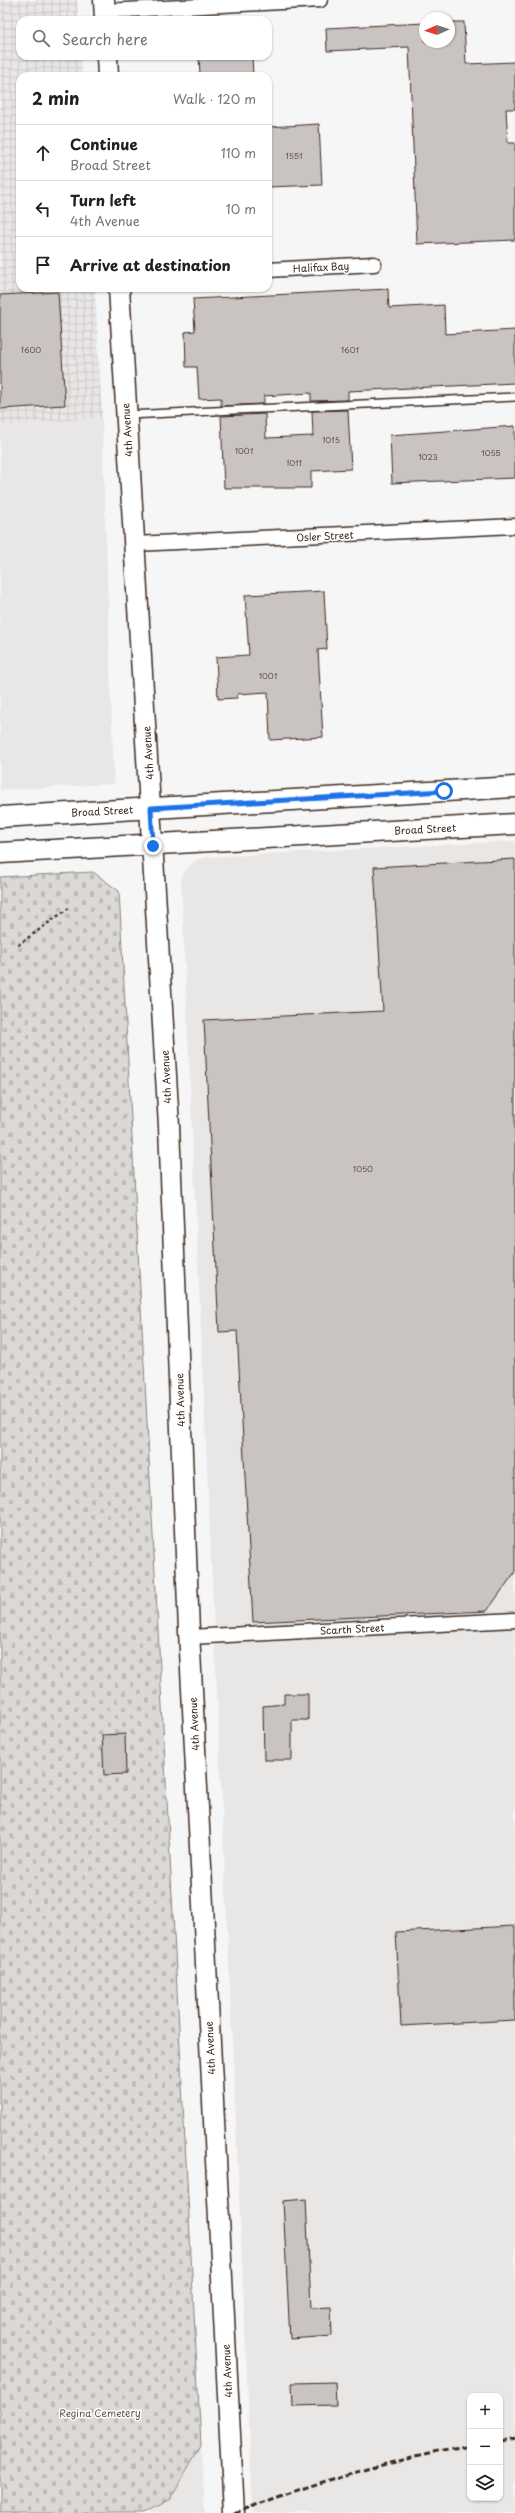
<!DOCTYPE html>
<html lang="en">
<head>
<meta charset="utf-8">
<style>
	:root { --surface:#fff; --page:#f2f2f2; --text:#202124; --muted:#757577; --line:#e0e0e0 }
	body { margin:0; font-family:"Playpen Sans",sans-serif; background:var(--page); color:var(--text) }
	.controls { position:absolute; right:12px; bottom:12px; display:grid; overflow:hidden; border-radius:8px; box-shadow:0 1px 3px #0004 }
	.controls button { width:36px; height:36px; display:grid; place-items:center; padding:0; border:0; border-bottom:1px solid var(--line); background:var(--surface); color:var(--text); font:20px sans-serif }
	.compass { position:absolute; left:419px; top:12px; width:36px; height:36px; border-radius:50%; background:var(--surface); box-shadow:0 1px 3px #0004; rotate:267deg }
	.stop { position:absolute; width:12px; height:12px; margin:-9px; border:3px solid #1a73e8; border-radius:50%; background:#fff }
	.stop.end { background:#1a73e8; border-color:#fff; box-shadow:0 1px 4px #0008 }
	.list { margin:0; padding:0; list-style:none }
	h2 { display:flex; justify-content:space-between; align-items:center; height:52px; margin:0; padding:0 16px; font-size:17px }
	h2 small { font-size:13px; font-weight:400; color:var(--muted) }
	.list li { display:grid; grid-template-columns:26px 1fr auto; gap:12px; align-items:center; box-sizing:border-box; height:56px; padding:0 16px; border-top:1px solid var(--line) }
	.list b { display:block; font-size:15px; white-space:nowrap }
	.list p { margin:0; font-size:13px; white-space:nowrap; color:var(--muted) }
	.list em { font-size:13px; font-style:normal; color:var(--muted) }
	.icon { flex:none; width:22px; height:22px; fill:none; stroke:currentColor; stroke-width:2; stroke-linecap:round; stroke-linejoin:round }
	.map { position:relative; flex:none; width:515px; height:2513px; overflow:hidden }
	.search { position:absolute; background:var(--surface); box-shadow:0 1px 3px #0004; left:16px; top:16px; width:256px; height:44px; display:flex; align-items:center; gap:10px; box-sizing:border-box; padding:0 14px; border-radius:12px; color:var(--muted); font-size:15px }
	.panel { position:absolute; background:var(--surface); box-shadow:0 1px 3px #0004; left:16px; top:72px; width:256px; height:220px; border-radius:12px }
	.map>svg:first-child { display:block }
</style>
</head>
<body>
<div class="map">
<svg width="515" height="2513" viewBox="0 0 515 2513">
	<defs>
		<pattern id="industrial-grid" width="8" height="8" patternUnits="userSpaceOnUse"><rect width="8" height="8" fill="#e9e7e6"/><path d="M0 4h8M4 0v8" fill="none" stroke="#c9c6c5"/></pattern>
		<pattern id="cemetery-stones" width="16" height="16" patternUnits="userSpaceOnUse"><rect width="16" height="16" fill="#dbd9d6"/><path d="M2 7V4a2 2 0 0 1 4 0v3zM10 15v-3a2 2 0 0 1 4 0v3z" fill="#bdbab7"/></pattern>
	</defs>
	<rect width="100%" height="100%" fill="#f7f6f6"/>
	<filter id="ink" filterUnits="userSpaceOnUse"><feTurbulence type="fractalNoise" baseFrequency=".025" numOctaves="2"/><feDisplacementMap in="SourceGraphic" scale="8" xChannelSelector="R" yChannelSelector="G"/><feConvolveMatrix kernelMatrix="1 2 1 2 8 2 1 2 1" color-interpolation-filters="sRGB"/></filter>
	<g filter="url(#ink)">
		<g fill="#e9e7e6" fill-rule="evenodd">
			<path d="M102,418L114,784L0,790V425Z"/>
			<path d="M515,841V2513H253L181,878L187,868L196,860L206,857ZM470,2396H500V2498H470Z"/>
			<path d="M201,2445L205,2513H144L170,2499Z"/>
		</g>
		<path fill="url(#industrial-grid)" d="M0,0H77L79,20H20V56H81L82,76H20V288H95L102,418L0,425Z"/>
		<path fill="url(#cemetery-stones)" stroke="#8b827a" d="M93,872L119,891L201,2445L170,2499L144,2513H0V877Z"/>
		<g fill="#c9c3c1" stroke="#3b2a1e">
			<path d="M449,22H464L466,64L515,62V109H506L508,143H515V240L417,244L409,47L327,51L326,28L425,23V42H449Z"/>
			<path d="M199,56H252L253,76H200Z"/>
			<path d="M319,124L322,185L268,187V127Z"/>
			<path d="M388,289L389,308L444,305L445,334L515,330V383L348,391V400L311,401V393L264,396V404L221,406V398L199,399L197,367H186L185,332L195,331L193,299Z"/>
			<path d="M58,292L65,405L0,409V295Z"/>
			<path d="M348,410L351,469L311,471V488H224L221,416L265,414L266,438L313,436L312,411Z"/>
			<path d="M515,426V478L392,483L390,435Z"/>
			<path d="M324,591L327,649L318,650L323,737L270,740L268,692L237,694V698L218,699L216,657L249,655L245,595Z"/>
			<path d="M515,859V1572L487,1611L253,1622L237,1331L219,1332L204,1020L383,1011L374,867Z"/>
			<path d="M284,1694H308V1720H292V1760H264L263,1706L284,1704Z"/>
			<path d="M125,1734L126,1774L104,1775L102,1735Z"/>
			<path d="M515,1926V2020L401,2026L396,1932Z"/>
			<path d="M306,2199L311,2308L331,2307L332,2336L290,2339L283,2201Z"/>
			<path d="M335,2382L336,2405L293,2406L292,2383Z"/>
		</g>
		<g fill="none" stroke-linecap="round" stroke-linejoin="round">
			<g stroke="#3b2a1e" stroke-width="10">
				<path id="service" d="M128,415L515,397"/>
			</g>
			<g stroke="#3b2a1e" stroke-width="17">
				<g id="minor">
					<path d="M105,11L320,0"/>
					<path d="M268,270L374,264"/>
					<path d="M135,544L515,526"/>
					<path d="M189,1637L515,1620"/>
				</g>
			</g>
			<g stroke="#3b2a1e" stroke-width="23">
				<g id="secondary">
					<path d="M104,0L105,20"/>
					<path d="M107,56L108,76"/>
					<path d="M119,288L169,1126L189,1631L234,2513"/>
					<path d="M0,817L515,787"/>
					<path d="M0,853L515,824"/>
				</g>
			</g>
			<path stroke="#3b2a1e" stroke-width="2.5" stroke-dasharray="3 3" stroke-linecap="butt" d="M18,945L69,908"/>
			<use href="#service" stroke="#fff" stroke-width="7"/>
			<use href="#minor" stroke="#fff" stroke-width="14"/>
			<use href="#secondary" stroke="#fff" stroke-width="20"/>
			<g stroke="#3b2a1e" stroke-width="3" stroke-dasharray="6 3" stroke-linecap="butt">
				<path d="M500,2442L515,2439"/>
				<path d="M235,2513C312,2483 389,2460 470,2446"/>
			</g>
		</g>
	</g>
	<g fill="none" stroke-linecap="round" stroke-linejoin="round" filter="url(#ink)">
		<path stroke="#1a73e8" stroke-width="5" d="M153,846L151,808L444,791"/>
	</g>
	<g text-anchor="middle" stroke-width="3" stroke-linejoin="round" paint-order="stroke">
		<g font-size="8" fill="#5e5047">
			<text x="294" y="159">1551</text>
			<text x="31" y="353">1600</text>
			<text x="350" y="353">1601</text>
			<text x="331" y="443">1015</text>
			<text x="244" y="454">1001</text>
			<text x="491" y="456">1055</text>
			<text x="428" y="460">1023</text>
			<text x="294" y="466">1011</text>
			<text x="268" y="679">1001</text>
			<text x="363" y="1172">1050</text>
		</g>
		<g font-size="10" fill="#3b2a1e" stroke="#fff">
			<text transform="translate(321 267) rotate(-3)" y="4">Halifax Bay</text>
			<text transform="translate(127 430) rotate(-94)" y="4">4th Avenue</text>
			<text transform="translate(325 536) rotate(-3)" y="4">Osler Street</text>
			<text transform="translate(148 753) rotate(-94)" y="4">4th Avenue</text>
			<text transform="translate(102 811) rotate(-3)" y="4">Broad Street</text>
			<text transform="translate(425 829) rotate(-3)" y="4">Broad Street</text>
			<text transform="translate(166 1077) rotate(-93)" y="4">4th Avenue</text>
			<text transform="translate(180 1400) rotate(-92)" y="4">4th Avenue</text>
			<text transform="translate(352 1629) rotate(-3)" y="4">Scarth Street</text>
			<text transform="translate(194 1724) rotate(-93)" y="4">4th Avenue</text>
			<text transform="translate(210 2048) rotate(-93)" y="4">4th Avenue</text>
			<text transform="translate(227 2371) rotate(-93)" y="4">4th Avenue</text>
		</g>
		<g font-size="10" fill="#63564c" stroke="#fff">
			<text x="100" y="2417">Regina Cemetery</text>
		</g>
	</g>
</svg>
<div class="controls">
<button>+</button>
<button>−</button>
<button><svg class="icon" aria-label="layers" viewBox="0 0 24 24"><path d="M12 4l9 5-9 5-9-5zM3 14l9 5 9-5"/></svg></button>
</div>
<svg class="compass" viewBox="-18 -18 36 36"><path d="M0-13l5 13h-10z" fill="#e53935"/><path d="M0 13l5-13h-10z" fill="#757577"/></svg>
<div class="stop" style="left:444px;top:791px"></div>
<div class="stop end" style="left:153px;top:846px"></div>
<div class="search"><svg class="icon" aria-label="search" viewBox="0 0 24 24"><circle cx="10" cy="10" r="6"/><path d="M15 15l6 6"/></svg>Search here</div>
<section class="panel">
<h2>2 min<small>Walk · 120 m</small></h2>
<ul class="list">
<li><svg class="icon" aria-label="ahead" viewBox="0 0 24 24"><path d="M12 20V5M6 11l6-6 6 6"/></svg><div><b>Continue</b><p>Broad Street</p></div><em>110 m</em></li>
<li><svg class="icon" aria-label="left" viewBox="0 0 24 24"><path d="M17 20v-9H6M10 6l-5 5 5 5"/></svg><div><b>Turn left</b><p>4th Avenue</p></div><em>10 m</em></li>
<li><svg class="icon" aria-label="arrive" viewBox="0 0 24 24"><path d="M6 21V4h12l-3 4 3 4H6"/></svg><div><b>Arrive at destination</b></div></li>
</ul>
</section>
</div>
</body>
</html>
